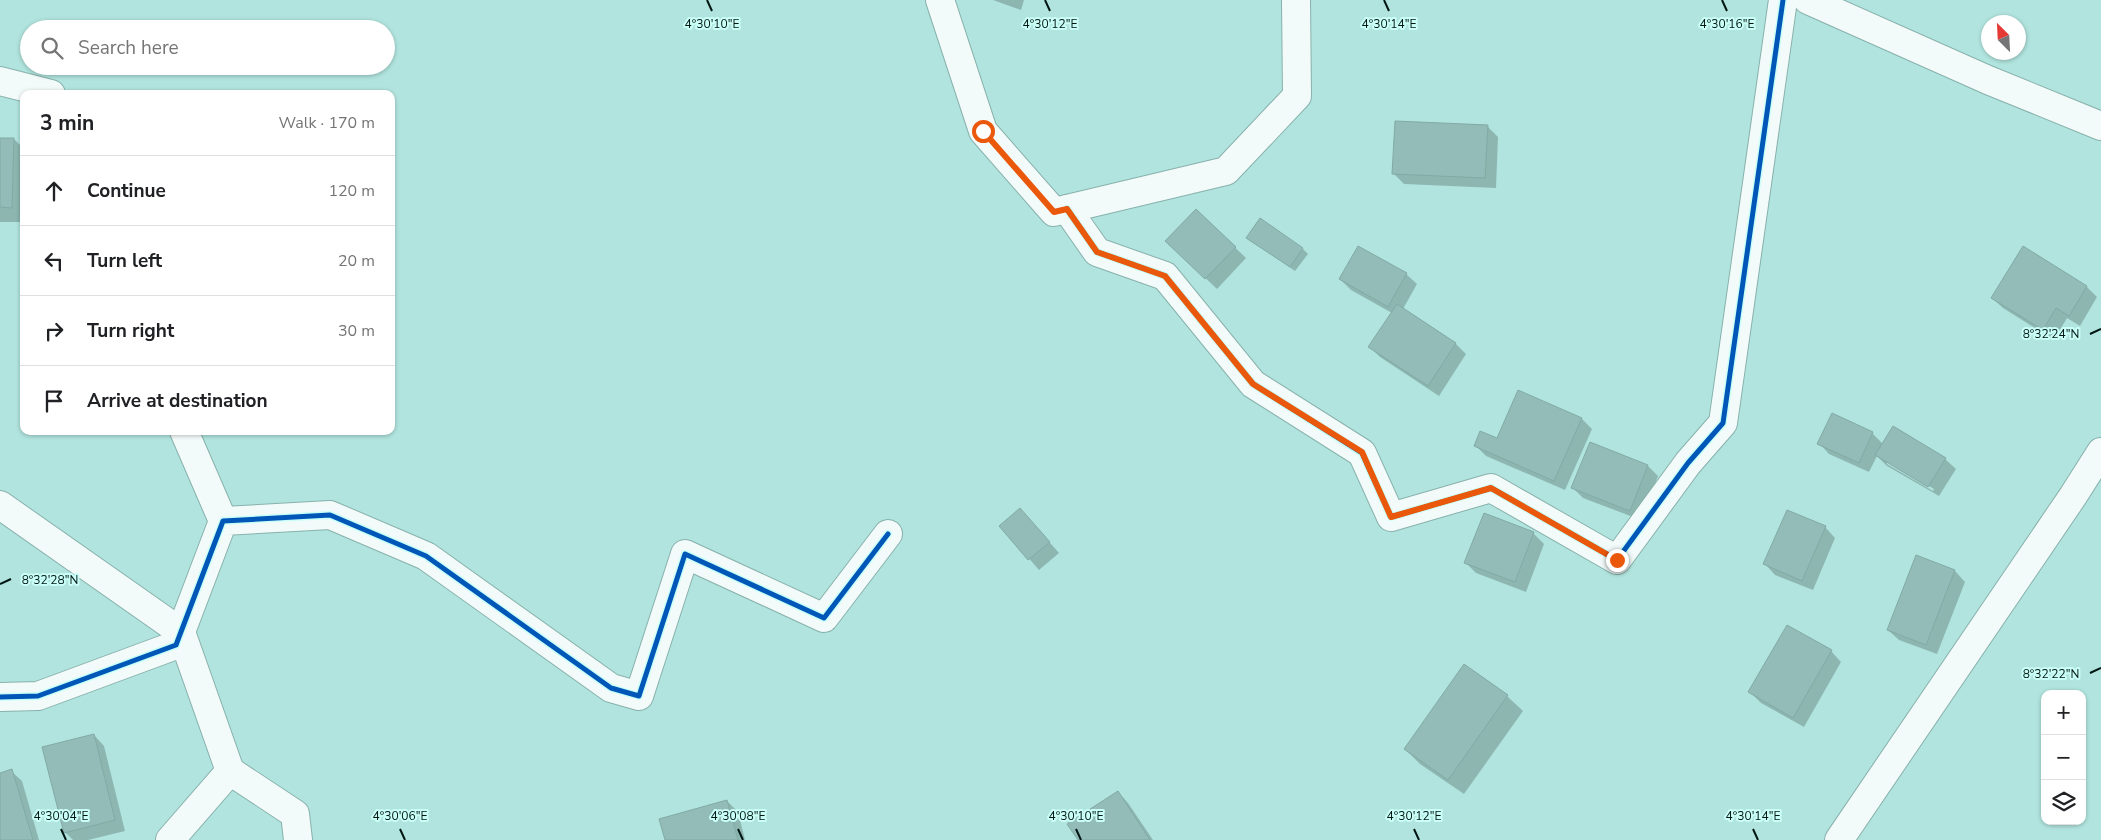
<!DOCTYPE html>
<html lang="en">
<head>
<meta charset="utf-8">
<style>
	:root { --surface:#fff; --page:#f6f6f6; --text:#202124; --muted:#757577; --line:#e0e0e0 }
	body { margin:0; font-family:"Nunito Sans",sans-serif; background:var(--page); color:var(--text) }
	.controls { position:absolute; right:15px; bottom:15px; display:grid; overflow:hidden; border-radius:10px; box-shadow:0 1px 4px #0004 }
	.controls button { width:45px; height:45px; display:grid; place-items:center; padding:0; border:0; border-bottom:1px solid var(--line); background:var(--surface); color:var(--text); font:25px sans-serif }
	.compass { position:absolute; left:1981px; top:15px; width:45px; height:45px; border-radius:50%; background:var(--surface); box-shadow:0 1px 4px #0004; rotate:336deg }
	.stop { position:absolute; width:15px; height:15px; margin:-11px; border:4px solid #ea580c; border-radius:50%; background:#fff }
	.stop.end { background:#ea580c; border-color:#fff; box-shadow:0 1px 5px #0008 }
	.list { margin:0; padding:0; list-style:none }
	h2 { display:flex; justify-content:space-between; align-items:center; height:65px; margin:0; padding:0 20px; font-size:21px }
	h2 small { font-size:16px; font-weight:400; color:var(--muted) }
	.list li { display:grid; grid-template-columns:32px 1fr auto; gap:15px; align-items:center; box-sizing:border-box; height:70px; padding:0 20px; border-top:1px solid var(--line) }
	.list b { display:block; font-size:19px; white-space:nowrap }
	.list em { font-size:16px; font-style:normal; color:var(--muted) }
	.icon { flex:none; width:28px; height:28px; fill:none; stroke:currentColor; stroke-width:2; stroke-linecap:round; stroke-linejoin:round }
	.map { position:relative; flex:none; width:2101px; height:840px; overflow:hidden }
	.search { position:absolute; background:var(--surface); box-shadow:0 1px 4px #0004; left:20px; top:20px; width:375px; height:55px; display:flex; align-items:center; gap:12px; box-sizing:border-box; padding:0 18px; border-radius:28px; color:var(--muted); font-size:19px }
	.panel { position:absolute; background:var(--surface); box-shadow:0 1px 4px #0004; left:20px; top:90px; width:375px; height:345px; border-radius:10px }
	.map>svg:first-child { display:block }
</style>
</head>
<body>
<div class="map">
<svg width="2101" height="840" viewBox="0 0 2101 840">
	<rect width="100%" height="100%" fill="#b1e4de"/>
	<g fill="#0003" fill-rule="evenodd">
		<path d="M993,0H1024L1021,10Z"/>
		<path d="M1488,127L1498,137L1496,188L1404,184L1394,174Z"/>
		<path d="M0,139H14L24,149V222H0Z"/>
		<path d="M1196,210L1246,258L1217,289L1177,251Z"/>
		<path d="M1248,238L1303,249L1308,254L1295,271Z"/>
		<path d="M2023,248L2087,287L2097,297L2080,326L2067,318L2054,340L2003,308L1992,298Z"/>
		<path d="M1406,274L1417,284L1403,309L1456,344L1466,354L1439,396L1380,357L1370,347L1392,313L1351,290L1340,279Z"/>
		<path d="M1582,419L1592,429L1565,490L1486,456L1475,445Z"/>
		<path d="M1893,428L1945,459L1956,469L1939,496L1887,466L1877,456L1869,472L1829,454L1819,443L1872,433L1883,444ZM1887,461L1934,489L1933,491L1887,464Z"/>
		<path d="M1648,466L1658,476L1641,520L1583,498L1573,488Z"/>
		<path d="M1020,509L1059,553L1039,570L1001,526Z"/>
		<path d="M1825,527L1835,538L1813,590L1775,575L1765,564Z"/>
		<path d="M1533,533L1544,544L1526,592L1476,573L1466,563Z"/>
		<path d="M1916,556L1955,571L1965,582L1937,654L1899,640L1888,630Z"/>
		<path d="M1831,651L1841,662L1804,727L1761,703L1750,692Z"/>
		<path d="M1464,666L1507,696L1523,711L1464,794L1420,764L1405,749Z"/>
		<path d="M94,735L104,746L125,831L88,840H73L65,832Z"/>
		<path d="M11,771L22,781L39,840H0V774Z"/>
		<path d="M1118,792L1128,803L1153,840H1079Z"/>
		<path d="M727,801L738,812L745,840H666Z"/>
	</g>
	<g fill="#93bcb8" stroke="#81aaa5">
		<path d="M1395,121L1488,125L1485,178L1392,174Z"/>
		<path d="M0,138H14L12,208L0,207Z"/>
		<path d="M1196,209L1236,247L1205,279L1165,241Z"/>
		<path d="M1260,218L1303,248L1290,267L1246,238Z"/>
		<path d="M1358,246L1407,273L1388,307L1339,279Z"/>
		<path d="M2023,246L2087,286L2069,316L2056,308L2043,330L1991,298Z"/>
		<path d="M1397,304L1456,343L1428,386L1368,347Z"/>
		<path d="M1518,390L1582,418L1554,481L1474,446L1480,431L1497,438Z"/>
		<path d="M1832,413L1873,432L1859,463L1817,444Z"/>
		<path d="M1893,426L1946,458L1928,487L1875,455Z"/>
		<path d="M1590,442L1648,465L1630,511L1571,488Z"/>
		<path d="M1020,508L1050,542L1028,560L999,526Z"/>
		<path d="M1787,510L1826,526L1802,581L1763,564Z"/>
		<path d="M1484,513L1534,532L1515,582L1464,563Z"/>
		<path d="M1916,555L1955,570L1926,645L1887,630Z"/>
		<path d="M1787,625L1832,650L1793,718L1748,692Z"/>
		<path d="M1464,664L1508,695L1448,780L1404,749Z"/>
		<path d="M94,734L115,820L64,833L42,747Z"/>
		<path d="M12,769L33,840H0V773Z"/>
		<path d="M1118,791L1150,840H1078L1067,824Z"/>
		<path d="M727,800L738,840H665L659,819Z"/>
	</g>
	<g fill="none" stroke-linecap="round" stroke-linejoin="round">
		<g stroke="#88b1ac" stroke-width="30">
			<g id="street">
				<path d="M940,0L983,131L1054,212L1226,171L1297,96L1296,0"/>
				<path d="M0,81L51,94"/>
				<path d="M1067,209L1097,252L1165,276L1253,384L1362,453L1391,517L1491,488L1617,560L1688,463L1723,423L1783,0"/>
				<path d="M184,431L223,521"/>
				<path d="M0,505L181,632L230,771L170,840"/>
				<path d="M0,697L38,696L176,645L223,521L330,515L426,556L611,688L639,696L685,554L824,618L888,534"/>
				<path d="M230,771L295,814L298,840"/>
				<path d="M1839,840L2073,496L2101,452"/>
			</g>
		</g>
		<g stroke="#88b1ac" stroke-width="30">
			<path id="secondary" d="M1808,0L1988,80L2101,126"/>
		</g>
		<use href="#street" stroke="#f3fbfa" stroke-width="28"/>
		<use href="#secondary" stroke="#f3fbfa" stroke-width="28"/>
		<g stroke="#cafff8" stroke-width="8">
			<g id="cycleway">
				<path d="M1067,209L1097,252L1165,276L1253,384L1362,453L1391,517L1491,488L1617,560L1688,463L1723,423L1783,0"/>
				<path d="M0,697L38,696L176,645L223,521L330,515L426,556L611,688L639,696L685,554L824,618L888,534"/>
			</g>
		</g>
		<use href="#cycleway" stroke="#0057b8" stroke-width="5"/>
	</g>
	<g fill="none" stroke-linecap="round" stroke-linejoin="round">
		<path stroke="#ea580c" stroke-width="6" d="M983,131L1054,212L1067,209L1097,252L1165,276L1253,384L1362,452L1391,517L1491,488L1617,560"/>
	</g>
	<path fill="none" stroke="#001613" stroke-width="2" d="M707,0L712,11M1045,0L1050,11M1384,0L1389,11M1722,0L1727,11M2090,334L2101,329M0,584L11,579M2090,673L2101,668M61,829L66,840M400,829L405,840M738,829L743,840M1076,829L1081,840M1414,829L1419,840M1753,829L1758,840"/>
	<g font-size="12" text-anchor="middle" fill="#001613" stroke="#cafff8" stroke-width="4" stroke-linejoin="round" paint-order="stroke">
		<text x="712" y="28">4°30'10"E</text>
		<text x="1389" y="28">4°30'14"E</text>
		<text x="1727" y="28">4°30'16"E</text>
		<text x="1050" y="28">4°30'12"E</text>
		<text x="2051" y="338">8°32'24"N</text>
		<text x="50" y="584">8°32'28"N</text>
		<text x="2051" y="678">8°32'22"N</text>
		<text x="61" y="820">4°30'04"E</text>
		<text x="400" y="820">4°30'06"E</text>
		<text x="738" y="820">4°30'08"E</text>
		<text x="1076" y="820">4°30'10"E</text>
		<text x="1414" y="820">4°30'12"E</text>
		<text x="1753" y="820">4°30'14"E</text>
	</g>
</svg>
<div class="controls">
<button>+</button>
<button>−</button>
<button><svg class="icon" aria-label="layers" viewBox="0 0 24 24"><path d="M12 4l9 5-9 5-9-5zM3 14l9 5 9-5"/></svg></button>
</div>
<svg class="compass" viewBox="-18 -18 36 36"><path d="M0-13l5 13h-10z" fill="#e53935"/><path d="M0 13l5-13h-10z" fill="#757577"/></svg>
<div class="stop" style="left:983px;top:131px"></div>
<div class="stop end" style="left:1617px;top:560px"></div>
<div class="search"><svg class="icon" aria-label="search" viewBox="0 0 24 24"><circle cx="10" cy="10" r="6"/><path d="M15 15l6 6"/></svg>Search here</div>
<section class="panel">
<h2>3 min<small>Walk · 170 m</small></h2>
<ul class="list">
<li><svg class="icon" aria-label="ahead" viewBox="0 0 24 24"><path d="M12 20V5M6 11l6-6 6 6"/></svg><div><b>Continue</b></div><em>120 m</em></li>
<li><svg class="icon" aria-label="left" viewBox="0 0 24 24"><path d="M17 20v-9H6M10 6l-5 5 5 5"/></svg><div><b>Turn left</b></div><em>20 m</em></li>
<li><svg class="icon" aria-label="right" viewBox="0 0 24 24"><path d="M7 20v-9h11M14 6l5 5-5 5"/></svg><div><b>Turn right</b></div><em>30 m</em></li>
<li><svg class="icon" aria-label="arrive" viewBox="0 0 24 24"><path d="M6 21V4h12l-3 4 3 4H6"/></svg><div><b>Arrive at destination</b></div></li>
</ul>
</section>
</div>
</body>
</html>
